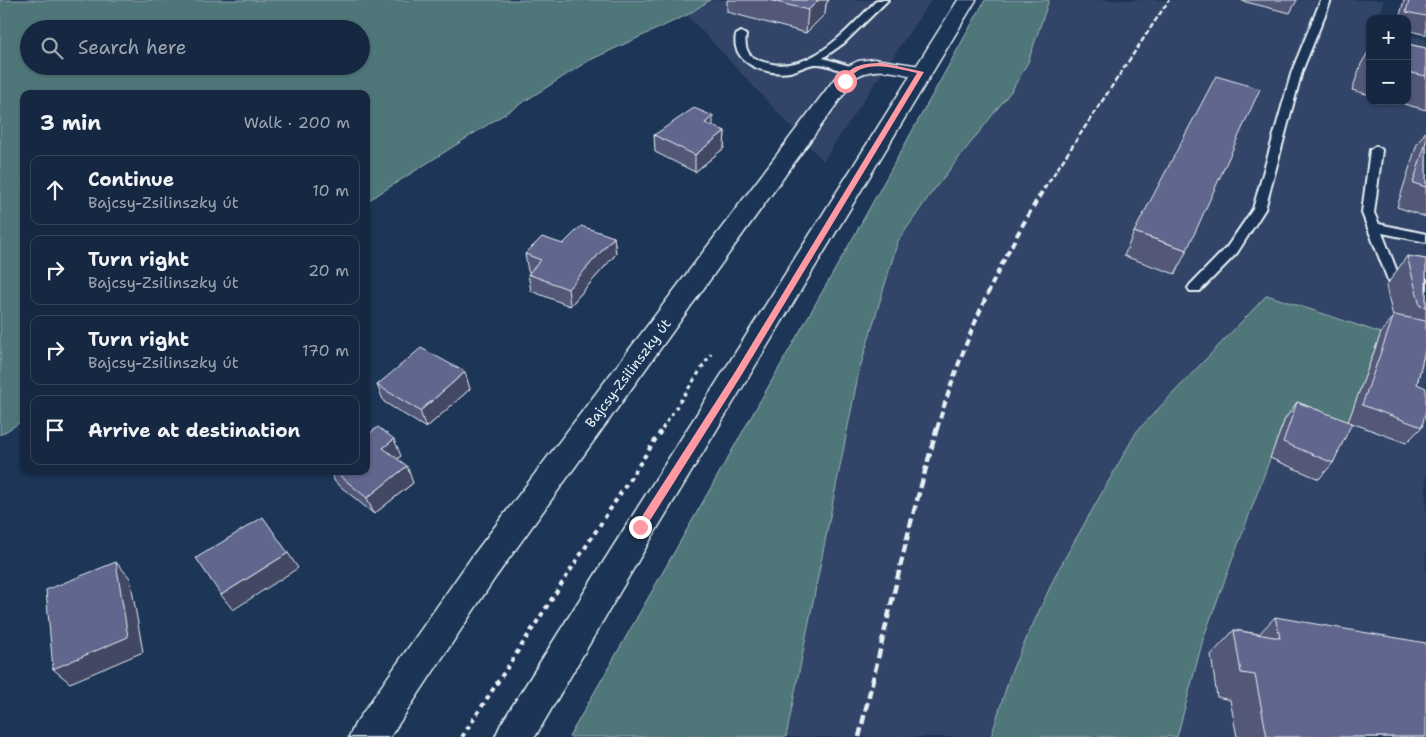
<!DOCTYPE html>
<html lang="en">
<head>
<meta charset="utf-8">
<style>
	:root { --surface:#162841; --page:#1f3048; --text:#f1f3f6; --muted:#9ea6b1; --line:#35445a }
	body { margin:0; font-family:"Shantell Sans",sans-serif; background:var(--page); color:var(--text) }
	.controls { position:absolute; right:15px; top:15px; display:grid; overflow:hidden; border-radius:10px; box-shadow:0 1px 4px #0004 }
	.controls button { width:45px; height:45px; display:grid; place-items:center; padding:0; border:0; border-bottom:1px solid var(--line); background:var(--surface); color:var(--text); font:25px sans-serif }
	.stop { position:absolute; width:15px; height:15px; margin:-11px; border:4px solid #ff9aa2; border-radius:50%; background:#fff }
	.stop.end { background:#ff9aa2; border-color:#fff; box-shadow:0 1px 5px #0008 }
	.list { margin:0; padding:0; list-style:none }
	h2 { display:flex; justify-content:space-between; align-items:center; height:65px; margin:0; padding:0 20px; font-size:21px }
	h2 small { font-size:16px; font-weight:400; color:var(--muted) }
	.list li { display:grid; grid-template-columns:32px 1fr auto; gap:15px; align-items:center; box-sizing:border-box; height:70px; margin:0 10px 10px; padding:0 10px; border:1px solid var(--line); border-radius:10px }
	.list b { display:block; font-size:19px; white-space:nowrap }
	.list p { margin:0; font-size:16px; white-space:nowrap; color:var(--muted) }
	.list em { font-size:16px; font-style:normal; color:var(--muted) }
	.icon { flex:none; width:28px; height:28px; fill:none; stroke:currentColor; stroke-width:2; stroke-linecap:round; stroke-linejoin:round }
	.map { position:relative; flex:none; width:1426px; height:737px; overflow:hidden }
	.search { position:absolute; background:var(--surface); box-shadow:0 1px 4px #0004; left:20px; top:20px; width:350px; height:55px; display:flex; align-items:center; gap:12px; box-sizing:border-box; padding:0 18px; border-radius:28px; color:var(--muted); font-size:19px }
	.panel { position:absolute; background:var(--surface); box-shadow:0 1px 4px #0004; left:20px; top:90px; width:350px; height:385px; border-radius:10px }
	.map>svg:first-child { display:block }
</style>
</head>
<body>
<div class="map">
<svg width="1426" height="737" viewBox="0 0 1426 737">
	<rect width="100%" height="100%" fill="#1d3557"/>
	<filter id="ink" filterUnits="userSpaceOnUse"><feTurbulence type="fractalNoise" baseFrequency=".02" numOctaves="2"/><feDisplacementMap in="SourceGraphic" scale="10" xChannelSelector="R" yChannelSelector="G"/><feConvolveMatrix kernelMatrix="1 2 1 2 8 2 1 2 1" color-interpolation-filters="sRGB"/></filter>
	<g filter="url(#ink)">
		<g fill="#314467">
			<path d="M710,0H931L823,161L687,15Z"/>
			<path d="M1049,0H1384L1377,19H1370V101H1407V35L1426,39V737H1177L1204,636L1286,416L1344,433L1381,333L1267,295L1137,431L1057,572L1011,672L991,737H786L859,371L898,241L929,196L1012,90L1028,62Z"/>
		</g>
		<g fill="#4f777a" stroke="#9cb4b9" fill-rule="evenodd">
			<path d="M0,0H710L687,15L588,61L366,202V94H24V420L0,435ZM29,29H361V66H29Z"/>
			<path d="M985,0H1049L1028,62L1012,90L929,196L898,241L859,371L786,737H569L854,236Z"/>
			<path d="M1267,295L1381,333L1344,434L1286,416L1204,636L1177,737H991L1011,672L1057,572L1137,431Z"/>
		</g>
		<g fill="none" stroke-linecap="round" stroke-linejoin="round">
			<g stroke="#e8f1f8" stroke-width="4">
				<g id="lane">
					<path d="M877,0H888L844,43L823,58L857,68V72C844,75 829,63 816,64C808,64 799,70 790,72C768,76 730,64 736,35L741,32L746,35C744,46 747,56 758,60C807,80 846,31 877,0Z"/>
					<path d="M1321,0H1331L1302,71L1265,209L1237,253L1200,291H1190L1188,288L1190,285L1227,247L1253,209L1292,71Z"/>
					<path d="M1376,146L1382,150L1374,213L1379,224L1426,234V242L1382,233L1398,274L1426,279V289L1388,280L1362,213L1370,150Z"/>
				</g>
			</g>
			<g stroke="#e8f1f8" stroke-width="3">
				<path id="street" d="M874,59L921,66L928,68L931,72L928,76L921,78C899,73 876,65 856,77L495,578L390,737H349L355,724L471,558L842,69L858,61Z"/>
			</g>
			<g stroke="#e8f1f8" stroke-width="3">
				<path id="primary" d="M958,0H976L652,537L535,737H495L501,724Z"/>
			</g>
			<path stroke="#e8f1f8" stroke-width="3" stroke-dasharray="4 4" stroke-linecap="butt" d="M662,429L711,354"/>
			<path stroke="#e8f1f8" stroke-width="4" stroke-dasharray="4.5 4.5" stroke-linecap="butt" d="M462,737L663,428"/>
			<use href="#lane" fill="#1d3557" fill-rule="evenodd"/>
			<use href="#street" fill="#1d3557" fill-rule="evenodd"/>
			<use href="#primary" fill="#1d3557" fill-rule="evenodd"/>
			<path stroke="#e8f1f8" stroke-width="2.5" stroke-dasharray="5.5 2.5" stroke-linecap="butt" d="M1044,189L1169,0"/>
			<path stroke="#e8f1f8" stroke-width="4" stroke-dasharray="7 4" stroke-linecap="butt" d="M937,429C962,344 998,263 1045,187"/>
			<path stroke="#e8f1f8" stroke-width="4.5" stroke-dasharray="9 4.5" stroke-linecap="butt" d="M859,737L911,522L937,428"/>
		</g>
		<g fill="#535879" stroke="#e8f1f8">
			<path d="M727,0H829L826,4L825,14L806,33L727,12Z"/>
			<path d="M1243,0H1297L1290,13L1242,1Z"/>
			<path d="M1404,0H1426V35L1407,30V19H1399Z"/>
			<path d="M1407,44L1426,48V110L1393,101H1407Z"/>
			<path d="M1370,49V95L1352,90L1361,64Z"/>
			<path d="M713,126L725,131L724,148L695,172L655,152L654,135Z"/>
			<path d="M1426,131V217L1397,207L1417,144Z"/>
			<path d="M1134,232L1187,250L1175,274L1124,256Z"/>
			<path d="M614,237L616,254L570,306L531,291L528,274L530,272L528,271L525,254L563,244Z"/>
			<path d="M1407,256L1426,259V346L1417,384L1422,427L1406,443L1349,422L1333,463L1319,479L1270,458L1285,419L1297,402L1348,422L1381,333L1393,317L1386,286Z"/>
			<path d="M377,385L470,389L426,428L384,402Z"/>
			<path d="M401,456L397,459L413,483L374,514L335,482L330,471H366Z"/>
			<path d="M1275,617L1426,737H1237L1230,700L1217,697L1211,655L1234,630L1259,634Z"/>
		</g>
		<g fill="#434763" stroke="#e8f1f8">
			<path d="M819,0H829L826,4L825,14L806,33L808,10Z"/>
			<path d="M713,116V133L705,123Z"/>
			<path d="M725,131L724,148L695,172V155Z"/>
			<path d="M614,237L616,254L570,306L568,289Z"/>
			<path d="M465,372L470,389L426,428L420,411Z"/>
			<path d="M394,439L401,456L390,465L383,448Z"/>
			<path d="M407,466L413,483L374,514L367,498Z"/>
			<path d="M288,553L298,568L233,610L221,595Z"/>
			<path d="M116,562L130,578L143,652L70,683L53,669Z"/>
		</g>
		<g fill="#60668d" stroke="#e8f1f8">
			<path d="M769,0H819L808,10Z"/>
			<path d="M1409,0H1426V16L1406,12Z"/>
			<path d="M1407,44L1426,48V76L1407,72Z"/>
			<path d="M1216,76L1260,89L1187,250L1134,232Z"/>
			<path d="M694,108L713,116L705,123L725,131L695,155L654,135Z"/>
			<path d="M1426,142V187L1413,183Z"/>
			<path d="M581,226L614,237L568,289L528,274L541,260L525,254L542,237L563,244Z"/>
			<path d="M1407,256L1426,259V307L1420,306Z"/>
			<path d="M1394,315L1426,321V346L1417,384L1426,388V409L1422,427L1362,405Z"/>
			<path d="M421,348L465,372L420,411L377,385Z"/>
			<path d="M1297,402L1352,423L1333,463L1283,442Z"/>
			<path d="M378,427L394,439L383,448L407,466L367,498L334,471H366V436Z"/>
			<path d="M263,517L288,553L221,595L196,558Z"/>
			<path d="M116,562L128,637L53,669L46,590Z"/>
			<path d="M1275,617L1426,643V737H1267L1255,675L1241,673L1234,630L1280,638Z"/>
		</g>
	</g>
	<path fill="#ff9aa2" d="M883,63L924,72L741,376L644,530H637V524L735,372L917,73C894,68 861,57 847,82L842,81C850,64 866,63 883,63Z"/>
	<g text-anchor="middle" stroke-width="4" stroke-linejoin="round" paint-order="stroke">
		<g font-size="14" fill="#e8f1f8" stroke="#1d3557">
			<text transform="translate(628 373) rotate(-53)" y="5">Bajcsy-Zsilinszky út</text>
		</g>
	</g>
</svg>
<div class="controls">
<button>+</button>
<button>−</button>
</div>
<div class="stop" style="left:845px;top:81px"></div>
<div class="stop end" style="left:640px;top:527px"></div>
<div class="search"><svg class="icon" aria-label="search" viewBox="0 0 24 24"><circle cx="10" cy="10" r="6"/><path d="M15 15l6 6"/></svg>Search here</div>
<section class="panel">
<h2>3 min<small>Walk · 200 m</small></h2>
<ul class="list">
<li><svg class="icon" aria-label="ahead" viewBox="0 0 24 24"><path d="M12 20V5M6 11l6-6 6 6"/></svg><div><b>Continue</b><p>Bajcsy-Zsilinszky út</p></div><em>10 m</em></li>
<li><svg class="icon" aria-label="right" viewBox="0 0 24 24"><path d="M7 20v-9h11M14 6l5 5-5 5"/></svg><div><b>Turn right</b><p>Bajcsy-Zsilinszky út</p></div><em>20 m</em></li>
<li><svg class="icon" aria-label="right" viewBox="0 0 24 24"><path d="M7 20v-9h11M14 6l5 5-5 5"/></svg><div><b>Turn right</b><p>Bajcsy-Zsilinszky út</p></div><em>170 m</em></li>
<li><svg class="icon" aria-label="arrive" viewBox="0 0 24 24"><path d="M6 21V4h12l-3 4 3 4H6"/></svg><div><b>Arrive at destination</b></div></li>
</ul>
</section>
</div>
</body>
</html>
